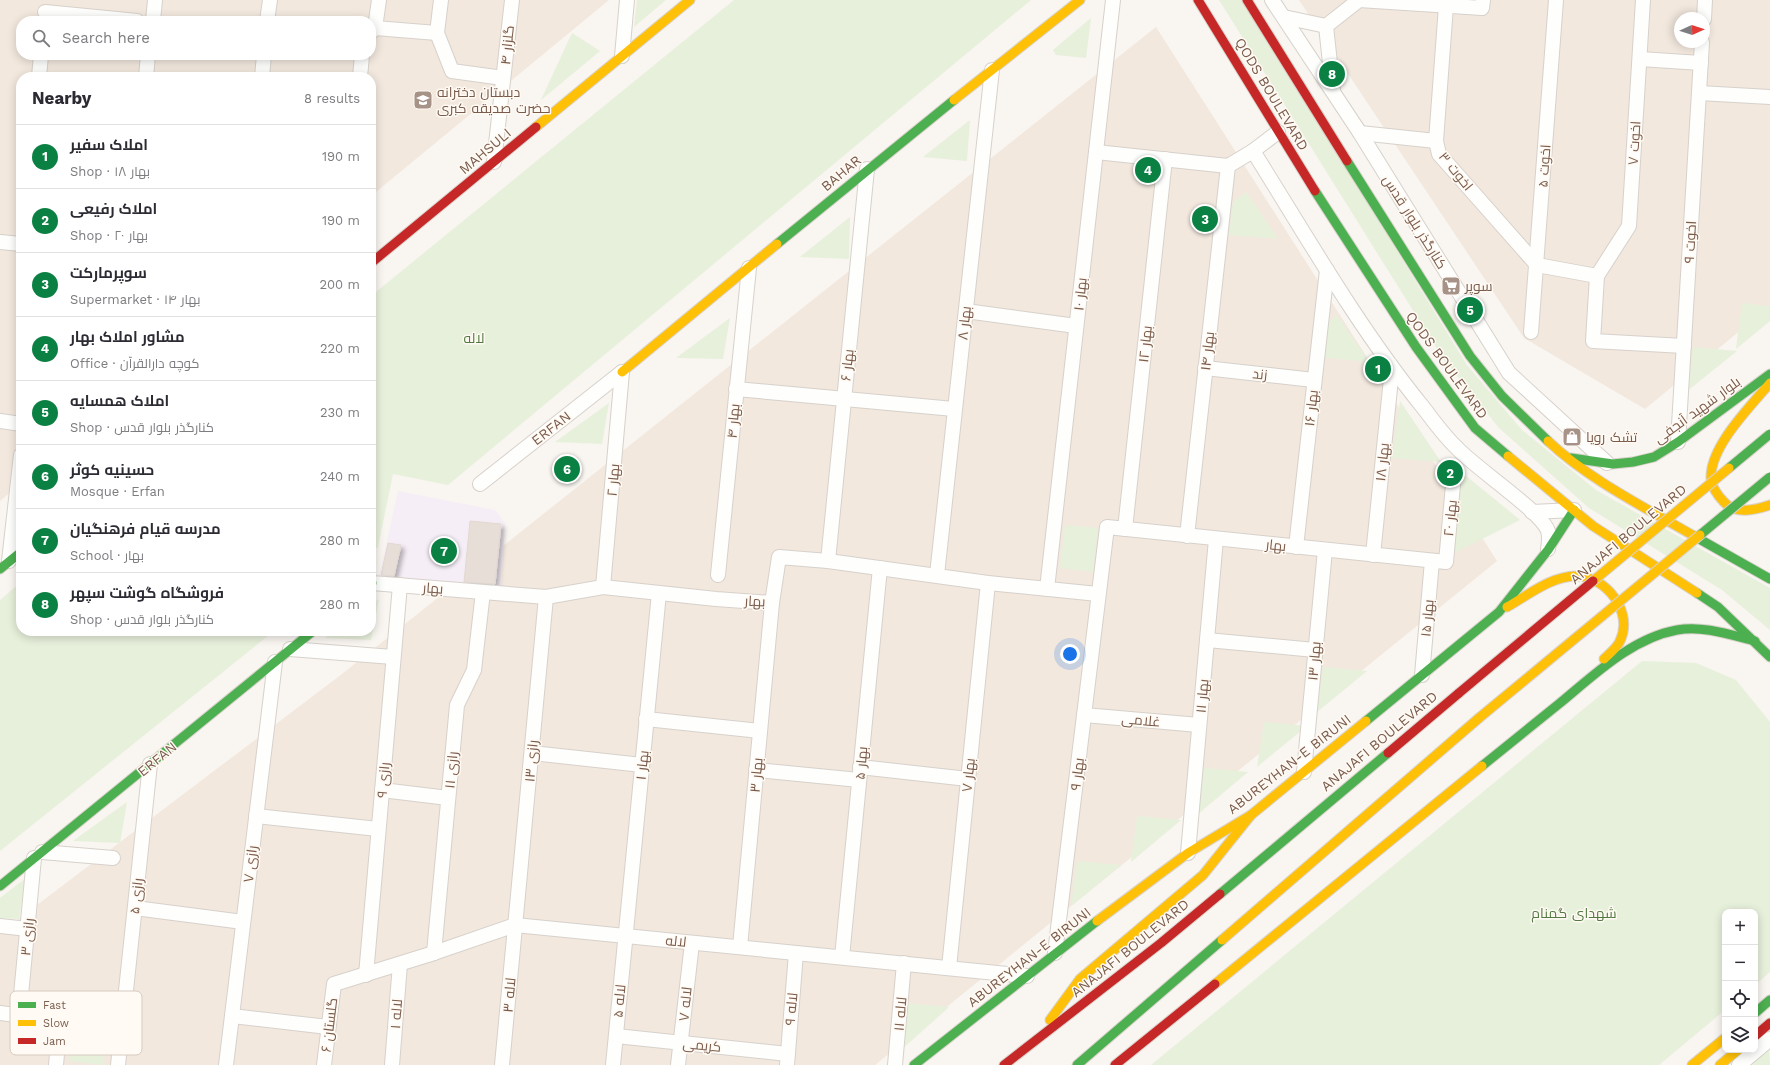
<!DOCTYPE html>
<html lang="en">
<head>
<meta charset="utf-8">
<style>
	:root { --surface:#fff; --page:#f2f2f3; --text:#2b2b33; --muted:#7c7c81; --line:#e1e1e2; --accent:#0b8043 }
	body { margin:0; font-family:"Work Sans",Cairo,sans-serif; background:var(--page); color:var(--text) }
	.controls { position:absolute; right:12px; bottom:12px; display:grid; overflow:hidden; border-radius:8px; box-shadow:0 2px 10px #0003 }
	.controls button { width:36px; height:36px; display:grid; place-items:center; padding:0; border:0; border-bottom:1px solid var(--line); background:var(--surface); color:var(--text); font:20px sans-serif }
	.compass { position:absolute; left:1674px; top:12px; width:36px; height:36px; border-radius:50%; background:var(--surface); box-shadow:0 2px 10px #0003; rotate:87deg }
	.you { position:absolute; left:1070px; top:654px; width:14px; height:14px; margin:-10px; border:3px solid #fff; border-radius:50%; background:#1a73e8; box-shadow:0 0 0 6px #1a73e833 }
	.badge { display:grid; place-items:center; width:26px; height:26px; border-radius:50%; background:var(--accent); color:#fff; font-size:13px; font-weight:700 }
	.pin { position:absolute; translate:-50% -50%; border:2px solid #fff; box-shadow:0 1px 4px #0006 }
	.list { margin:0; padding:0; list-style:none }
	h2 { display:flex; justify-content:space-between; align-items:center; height:52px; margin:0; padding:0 16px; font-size:17px }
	h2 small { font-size:13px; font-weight:400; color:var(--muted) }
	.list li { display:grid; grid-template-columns:26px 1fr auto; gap:12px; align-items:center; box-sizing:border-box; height:64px; padding:0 16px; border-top:1px solid var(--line) }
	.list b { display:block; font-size:15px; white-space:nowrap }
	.list p { margin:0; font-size:13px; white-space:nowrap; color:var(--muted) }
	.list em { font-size:13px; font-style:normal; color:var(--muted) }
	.icon { flex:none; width:22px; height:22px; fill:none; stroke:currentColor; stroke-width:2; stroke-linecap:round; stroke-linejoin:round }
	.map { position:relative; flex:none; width:1770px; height:1065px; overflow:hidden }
	.search { position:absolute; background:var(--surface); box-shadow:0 2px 10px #0003; left:16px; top:16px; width:360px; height:44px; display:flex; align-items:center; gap:10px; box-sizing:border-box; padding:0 14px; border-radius:16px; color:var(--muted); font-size:15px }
	.panel { position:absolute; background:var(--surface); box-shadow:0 2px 10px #0003; left:16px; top:72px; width:360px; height:564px; border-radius:16px }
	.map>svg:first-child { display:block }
</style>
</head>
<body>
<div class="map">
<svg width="1770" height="1065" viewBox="0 0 1770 1065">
	<defs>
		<filter id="shadow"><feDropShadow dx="3.5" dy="3.5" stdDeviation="2" flood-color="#0004"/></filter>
	</defs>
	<rect width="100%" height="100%" fill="#f9f5f0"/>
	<g fill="#f2e8de" fill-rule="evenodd">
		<path d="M0,0H609L371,196V77H21V483L0,501ZM21,21H371V55H21Z"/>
		<path d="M1299,0H1770V306L1645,409L1524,338ZM1680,18H1704V42H1680Z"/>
		<path d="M1156,27L1497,561L875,1065H0V933L342,674Z"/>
	</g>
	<path fill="#f6eef6" d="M398,491L495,510L505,523L501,590L378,580Z"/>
	<g fill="#e7f0db">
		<path d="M637,0H666L634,27Z"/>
		<path d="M734,0H1031L448,485L393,474L378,547L371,553V296Z"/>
		<path d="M1219,0H1243L1467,365L1522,430L1596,490L1770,588V630L1722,590L1589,508L1499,428L1444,360Z"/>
		<path d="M1091,18L1086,58L1056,55L1053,50Z"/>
		<path d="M572,33L600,51L541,100Z"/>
		<path d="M970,120L967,161L923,157Z"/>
		<path d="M1246,192L1278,239L1229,235L1233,202Z"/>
		<path d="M850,217L849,259L800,257Z"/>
		<path d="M1742,303L1770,306V321L1736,349Z"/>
		<path d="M1337,315L1369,362L1320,357L1324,325Z"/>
		<path d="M730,318L723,359L676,358Z"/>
		<path d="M1693,347L1737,351L1686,392Z"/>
		<path d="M1400,401L1441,462L1392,458Z"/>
		<path d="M609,403L602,444L555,442Z"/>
		<path d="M1460,471L1520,520L1452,554Z"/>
		<path d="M1065,525L1098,528L1093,572L1060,568Z"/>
		<path d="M21,582V631H274L0,851V600Z"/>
		<path d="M379,599L371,640L325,638L334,631H371V604Z"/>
		<path d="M1642,661L1696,663L1736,680L1770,722V972L1755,985V912H1725V1010L1659,1065H1151Z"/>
		<path d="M1323,667L1367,671L1317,712Z"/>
		<path d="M1264,722L1307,726L1257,767Z"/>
		<path d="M1204,768L1248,772L1198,814Z"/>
		<path d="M127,802L120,843L73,841Z"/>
		<path d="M1137,816L1181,820L1131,862Z"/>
		<path d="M1077,861L1121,865L1071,906Z"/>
		<path d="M26,878L19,919L0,918V898Z"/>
		<path d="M905,1003L949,1007L901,1050Z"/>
		<path d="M72,1034L106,1038L103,1065L69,1061Z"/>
		<path d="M1769,1048L1770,1065H1751Z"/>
	</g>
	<g fill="#e6ded7" stroke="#e2d8d2" filter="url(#shadow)">
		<path d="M470,521L501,524L495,584L464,582Z"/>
		<path d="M388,543L401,545L394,576L381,575Z"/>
	</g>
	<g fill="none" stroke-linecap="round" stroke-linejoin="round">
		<g stroke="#d7d1cb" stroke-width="16">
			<g id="street">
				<path d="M441,0L437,33L452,71L503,78"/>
				<path d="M1272,0L1360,133L1509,373L1607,463"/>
				<path d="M1446,6L1436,141L1439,154L1537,265L1597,276L1593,341L1684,346"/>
				<path d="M45,12L137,21"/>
				<path d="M1284,17L1326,26L1359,0L1482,8L1483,0"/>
				<path d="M1704,19L1705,0"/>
				<path d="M153,21L155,0"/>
				<path d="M267,21L270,0"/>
				<path d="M1326,26L1333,91"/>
				<path d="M375,28L437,33"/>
				<path d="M371,32L375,28L379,0"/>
				<path d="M622,56L627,0"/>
				<path d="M1640,59L1701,63"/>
				<path d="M39,77L41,55"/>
				<path d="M146,77L148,55"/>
				<path d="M262,77L264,55"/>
				<path d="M360,77L362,55"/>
				<path d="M1699,93L1770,97"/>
				<path d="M1360,133L1436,141"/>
				<path d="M1253,151C1307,237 1358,327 1422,406C1433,420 1444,436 1457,448C1474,467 1542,512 1548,531C1550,537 1549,543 1548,549"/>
				<path d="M1096,152L1228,166"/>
				<path d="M494,162L512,0"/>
				<path d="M1228,166L1253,151L1278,132"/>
				<path d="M0,242L21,244"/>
				<path d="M1597,276L1629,226L1643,0"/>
				<path d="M966,311L1076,326"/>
				<path d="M1531,332L1556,0"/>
				<path d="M1205,368L1314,380"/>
				<path d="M736,389L954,409"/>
				<path d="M0,421L21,424"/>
				<path d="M1678,442L1702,42"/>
				<path d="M480,484L622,372"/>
				<path d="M1532,512L1574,510"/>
				<path d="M1125,529L1165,159"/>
				<path d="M1187,536L1228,166"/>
				<path d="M1296,547L1327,270"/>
				<path d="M1373,555L1392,369"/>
				<path d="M9,561L21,455"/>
				<path d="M828,561L867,169"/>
				<path d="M718,575L749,268"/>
				<path d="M937,575L992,70"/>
				<path d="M372,583L546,597L603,587L716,599L772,603L779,557L828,561L988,583L1098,594"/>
				<path d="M603,587L622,372"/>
				<path d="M1047,589L1113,0"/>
				<path d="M1207,640L1315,650"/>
				<path d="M290,649L393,657"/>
				<path d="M1422,675L1432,561"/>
				<path d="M1084,715L1199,725"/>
				<path d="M646,719L760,731"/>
				<path d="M532,753L642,765"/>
				<path d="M860,767L968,779"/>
				<path d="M756,770L859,780"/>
				<path d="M1304,772L1325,550"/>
				<path d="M382,790L448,798"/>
				<path d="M256,816L378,829"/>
				<path d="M42,852L113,858"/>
				<path d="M1188,853L1216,539"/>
				<path d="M135,908L243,922"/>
				<path d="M0,926L28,929"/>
				<path d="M740,947L772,603"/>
				<path d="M434,953L457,705L474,670L483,592"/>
				<path d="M1055,953L1107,527L1446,562L1454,474"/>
				<path d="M842,957L880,568"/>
				<path d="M949,968L988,583"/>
				<path d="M366,975L400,585"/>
				<path d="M0,1013L60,1021"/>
				<path d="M19,1016L34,858"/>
				<path d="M232,1016L328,1027"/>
				<path d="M122,1028L150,764"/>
				<path d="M616,1036L788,1054"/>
				<path d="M56,1065L60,1021L122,1028L118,1065"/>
				<path d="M226,1065L275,662"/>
				<path d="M324,1065L334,984L434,953L515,925L1027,976"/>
				<path d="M392,1065L400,964"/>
				<path d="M502,1065L546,597"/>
				<path d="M613,1065L659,593"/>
				<path d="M678,1065L692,943"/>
				<path d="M787,1065L796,953"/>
				<path d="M895,1065L904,963"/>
				<path d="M1739,1065L1770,1039"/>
			</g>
		</g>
		<g stroke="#d9d2cb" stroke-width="11">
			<g id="fast">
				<path d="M1347,161L1470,356L1502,396L1548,441"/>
				<path d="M1315,191L1416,347L1475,428L1508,456"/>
				<path d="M777,244L954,100"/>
				<path d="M1571,458L1613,464L1633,462L1654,457L1678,442L1770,374"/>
				<path d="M1694,536L1770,579"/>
				<path d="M0,569L21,552"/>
				<path d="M371,584L372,583"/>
				<path d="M1697,593L1718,607L1770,657"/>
				<path d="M1366,721L1499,612L1548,550L1574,510"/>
				<path d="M1482,766C1508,745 1534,724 1560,703C1594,675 1632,638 1677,630C1702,625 1731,635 1755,641"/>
				<path d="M0,886L313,631"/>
				<path d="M1220,894L1388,753"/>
				<path d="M1755,1013L1770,1000"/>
				<path d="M914,1065L1097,921"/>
				<path d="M1077,1065L1222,940"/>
			</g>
		</g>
		<g stroke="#d9d2cb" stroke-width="11">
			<g id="slow">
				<path d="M954,100L1080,0"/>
				<path d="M536,127L690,0"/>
				<path d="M622,372L777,244"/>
				<path d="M1770,383C1751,406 1710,446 1711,478C1711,486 1718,496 1724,502C1736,515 1755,510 1770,505"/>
				<path d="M1548,441C1588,479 1646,508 1694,536"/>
				<path d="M1508,456L1593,526L1697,593"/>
				<path d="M1507,607C1527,596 1551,576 1576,576C1606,576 1634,612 1620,641C1617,648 1609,654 1604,659"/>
				<path d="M1097,921L1188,853L1251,815L1366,721"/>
				<path d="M1222,940L1479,718"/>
				<path d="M1215,984L1482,766"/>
				<path d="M1050,1020L1080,979L1203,875L1251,815"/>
				<path d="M1692,1065L1725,1038"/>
				<path d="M1720,1065L1738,1050"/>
			</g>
		</g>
		<g stroke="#d9d2cb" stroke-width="11">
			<g id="jam">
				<path d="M1198,0L1315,191"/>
				<path d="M1247,0L1347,161"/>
				<path d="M371,263L536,127"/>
				<path d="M1388,753L1459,693"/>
				<path d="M1755,1036L1770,1023"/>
				<path d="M1004,1065L1161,943L1220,894"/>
				<path d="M1115,1065L1215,984"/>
			</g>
		</g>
		<use href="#street" stroke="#fefefd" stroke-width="14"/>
		<use href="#fast" stroke="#4caf50" stroke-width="9"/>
		<use href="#slow" stroke="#ffc107" stroke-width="9"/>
		<use href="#jam" stroke="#c62828" stroke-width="9"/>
		<g stroke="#dad1cc" stroke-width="11" stroke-linecap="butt">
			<g id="fast-bridge">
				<path d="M1729,468L1770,434"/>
				<path d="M1700,535L1770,477"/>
			</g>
		</g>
		<g stroke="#dad1cc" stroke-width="11" stroke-linecap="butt">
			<g id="slow-bridge">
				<path d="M1593,581L1729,468"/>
				<path d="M1479,718L1700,535"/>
			</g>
		</g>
		<g stroke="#dad1cc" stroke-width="11" stroke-linecap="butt">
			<path id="jam-bridge" d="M1459,693L1593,581"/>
		</g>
		<use href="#fast-bridge" stroke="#4caf50" stroke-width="9"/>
		<use href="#slow-bridge" stroke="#ffc107" stroke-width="9"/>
		<use href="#jam-bridge" stroke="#c62828" stroke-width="9"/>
	</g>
	<defs>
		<g id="school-square" transform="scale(1)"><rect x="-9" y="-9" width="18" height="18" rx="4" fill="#a69286" stroke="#fffaf3"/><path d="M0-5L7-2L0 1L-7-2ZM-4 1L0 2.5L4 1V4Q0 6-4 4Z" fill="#fff"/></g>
		<g id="supermarket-square" transform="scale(1)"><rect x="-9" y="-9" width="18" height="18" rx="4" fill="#a69286" stroke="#fffaf3"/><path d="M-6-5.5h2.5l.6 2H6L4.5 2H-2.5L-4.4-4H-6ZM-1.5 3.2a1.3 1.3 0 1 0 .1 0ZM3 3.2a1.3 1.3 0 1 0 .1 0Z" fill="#fff"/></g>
		<g id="shop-square" transform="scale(1)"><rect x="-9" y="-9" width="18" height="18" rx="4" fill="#a69286" stroke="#fffaf3"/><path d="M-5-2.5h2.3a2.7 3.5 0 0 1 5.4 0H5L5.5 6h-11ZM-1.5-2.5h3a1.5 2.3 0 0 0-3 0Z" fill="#fff"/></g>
	</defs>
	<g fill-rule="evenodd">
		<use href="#school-square" x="423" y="100"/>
		<use href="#supermarket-square" x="1451" y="286"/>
		<use href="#shop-square" x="1572" y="437"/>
	</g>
	<g text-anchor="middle" stroke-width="3" stroke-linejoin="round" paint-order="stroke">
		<g font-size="14" fill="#7a5c4d" stroke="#fffaf3">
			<text transform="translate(507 45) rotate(-84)" y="5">گلزار ۴</text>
			<text transform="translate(1272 94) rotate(59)" y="5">QODS BOULEVARD</text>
			<text transform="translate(1634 143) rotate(-86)" y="5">اخوت ۷</text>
			<text transform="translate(485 151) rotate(-40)" y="5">MAHSULI</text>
			<text transform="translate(1544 166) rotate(-86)" y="5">اخوت ۵</text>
			<text transform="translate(1456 171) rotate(51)" y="5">اخوت ۳</text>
			<text transform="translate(841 173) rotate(-40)" y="5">BAHAR</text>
			<text transform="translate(1415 222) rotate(58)" y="5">کنارگذر بلوار قدس</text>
			<text transform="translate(1690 242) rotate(-87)" y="5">اخوت ۹</text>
			<text transform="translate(1080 294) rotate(-84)" y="5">بهار ۱۰</text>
			<text transform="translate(964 323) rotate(-84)" y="5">بهار ۸</text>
			<text transform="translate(1145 344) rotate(-84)" y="5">بهار ۱۲</text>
			<text transform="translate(1207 351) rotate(-84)" y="5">بهار ۱۴</text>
			<text transform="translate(847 365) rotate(-84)" y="5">بهار ۶</text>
			<text transform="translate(1447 365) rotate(54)" y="5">QODS BOULEVARD</text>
			<text transform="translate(1260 374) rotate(6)" y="5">زند</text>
			<text transform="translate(1311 408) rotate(-84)" y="5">بهار ۱۶</text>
			<text transform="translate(1697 410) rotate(-36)" y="5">بلوار شهید آنجفی</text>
			<text transform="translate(733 421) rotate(-85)" y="5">بهار ۴</text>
			<text transform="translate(551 428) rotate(-38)" y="5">ERFAN</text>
			<text transform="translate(1382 462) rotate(-84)" y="5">بهار ۱۸</text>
			<text transform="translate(613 480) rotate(-85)" y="5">بهار ۲</text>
			<text transform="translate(1450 518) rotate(-84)" y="5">بهار ۲۰</text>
			<text transform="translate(1628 534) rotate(-40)" y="5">ANAJAFI BOULEVARD</text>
			<text transform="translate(1276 545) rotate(6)" y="5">بهار</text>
			<text transform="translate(433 588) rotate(4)" y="5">بهار</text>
			<text transform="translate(755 601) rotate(3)" y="5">بهار</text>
			<text transform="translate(1427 618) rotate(-85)" y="5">بهار ۱۵</text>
			<text transform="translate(1314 661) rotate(-85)" y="5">بهار ۱۳</text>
			<text transform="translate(1202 696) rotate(-85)" y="5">بهار ۱۱</text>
			<text transform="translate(1141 720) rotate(5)" y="5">غلامی</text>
			<text transform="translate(1379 741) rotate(-40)" y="5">ANAJAFI BOULEVARD</text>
			<text transform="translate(157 759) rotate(-39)" y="5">ERFAN</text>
			<text transform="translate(531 761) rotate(-85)" y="5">رازی ۱۳</text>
			<text transform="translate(861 763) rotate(-85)" y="5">بهار ۵</text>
			<text transform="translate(1289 764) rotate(-38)" y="5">ABUREYHAN-E BIRUNI</text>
			<text transform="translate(642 765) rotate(-84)" y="5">بهار ۱</text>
			<text transform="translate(451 770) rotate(-85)" y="5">رازی ۱۱</text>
			<text transform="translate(1077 774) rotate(-83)" y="5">بهار ۹</text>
			<text transform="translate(756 775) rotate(-85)" y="5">بهار ۳</text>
			<text transform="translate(968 775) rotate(-84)" y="5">بهار ۷</text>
			<text transform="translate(383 780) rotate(-85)" y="5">رازی ۹</text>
			<text transform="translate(250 864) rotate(-83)" y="5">رازی ۷</text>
			<text transform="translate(136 896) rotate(-84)" y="5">رازی ۵</text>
			<text transform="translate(27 937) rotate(-84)" y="5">رازی ۳</text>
			<text transform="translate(676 941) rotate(6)" y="5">لاله</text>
			<text transform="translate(1130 948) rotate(-39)" y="5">ANAJAFI BOULEVARD</text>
			<text transform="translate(1029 957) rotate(-38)" y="5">ABUREYHAN-E BIRUNI</text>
			<text transform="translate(509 995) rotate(-85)" y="5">لاله ۳</text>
			<text transform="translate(619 1001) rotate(-85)" y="5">لاله ۵</text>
			<text transform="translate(685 1004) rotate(-84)" y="5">لاله ۷</text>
			<text transform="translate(791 1009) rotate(-85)" y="5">لاله ۹</text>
			<text transform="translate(396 1014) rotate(-86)" y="5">لاله ۱</text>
			<text transform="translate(900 1014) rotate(-85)" y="5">لاله ۱۱</text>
			<text transform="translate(329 1025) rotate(-83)" y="5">گلستان ۶</text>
			<text transform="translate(702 1045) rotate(6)" y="5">کریمی</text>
		</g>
		<g font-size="14" fill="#7a5c4d" stroke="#fffaf3" text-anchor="start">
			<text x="437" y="97">دبستان دخترانه<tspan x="437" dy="16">حضرت صدیقه کبری</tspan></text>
			<text x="1465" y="291">سوپر</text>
			<text x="1586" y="442">تشک رویا</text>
		</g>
		<g font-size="14" fill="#537a41" stroke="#fffaf3">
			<text x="474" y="343">لاله</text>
			<text x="1574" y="918">شهدای گمنام</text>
		</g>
	</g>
	<rect x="10" y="991" width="132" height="64" rx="6" fill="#fffaf3" stroke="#d7cbc1" stroke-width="1"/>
	<rect x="18" y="1002" width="18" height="6" fill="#4caf50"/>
	<rect x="18" y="1020" width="18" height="6" fill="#ffc107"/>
	<rect x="18" y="1038" width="18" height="6" fill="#c62828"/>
	<g font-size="11" fill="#7a5c4d">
		<text x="43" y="1009">Fast</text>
		<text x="43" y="1027">Slow</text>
		<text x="43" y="1045">Jam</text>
	</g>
</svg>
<div class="controls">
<button>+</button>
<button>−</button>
<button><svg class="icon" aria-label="locate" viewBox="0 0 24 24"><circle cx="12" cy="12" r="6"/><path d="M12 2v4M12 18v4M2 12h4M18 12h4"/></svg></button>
<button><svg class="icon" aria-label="layers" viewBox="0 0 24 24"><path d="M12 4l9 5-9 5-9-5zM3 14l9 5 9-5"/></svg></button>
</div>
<svg class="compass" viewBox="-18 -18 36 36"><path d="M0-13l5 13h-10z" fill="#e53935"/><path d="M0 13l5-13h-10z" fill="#7c7c81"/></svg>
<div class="you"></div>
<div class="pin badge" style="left:1378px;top:369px">1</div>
<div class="pin badge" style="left:1450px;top:473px">2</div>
<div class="pin badge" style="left:1205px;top:219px">3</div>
<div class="pin badge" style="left:1148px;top:170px">4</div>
<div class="pin badge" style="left:1470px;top:310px">5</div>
<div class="pin badge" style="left:567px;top:469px">6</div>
<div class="pin badge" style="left:444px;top:551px">7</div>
<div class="pin badge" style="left:1332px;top:74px">8</div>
<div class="search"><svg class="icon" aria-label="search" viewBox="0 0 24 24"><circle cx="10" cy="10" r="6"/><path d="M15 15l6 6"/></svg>Search here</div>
<section class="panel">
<h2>Nearby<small>8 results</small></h2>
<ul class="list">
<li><span class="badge">1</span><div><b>املاک سفیر</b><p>Shop · بهار ۱۸</p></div><em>190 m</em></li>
<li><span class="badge">2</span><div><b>املاک رفیعی</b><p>Shop · بهار ۲۰</p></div><em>190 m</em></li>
<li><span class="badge">3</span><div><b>سوپرمارکت</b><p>Supermarket · بهار ۱۴</p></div><em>200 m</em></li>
<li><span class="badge">4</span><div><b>مشاور املاک بهار</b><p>Office · کوچه دارالقرآن</p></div><em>220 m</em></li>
<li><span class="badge">5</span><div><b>املاک همسایه</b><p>Shop · کنارگذر بلوار قدس</p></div><em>230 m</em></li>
<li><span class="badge">6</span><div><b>حسینیه کوثر</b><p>Mosque · Erfan</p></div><em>240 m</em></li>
<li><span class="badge">7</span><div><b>مدرسه قیام فرهنگیان</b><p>School · بهار</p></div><em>280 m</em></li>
<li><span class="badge">8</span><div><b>فروشگاه گوشت سپهر</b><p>Shop · کنارگذر بلوار قدس</p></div><em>280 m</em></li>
</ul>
</section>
</div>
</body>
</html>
